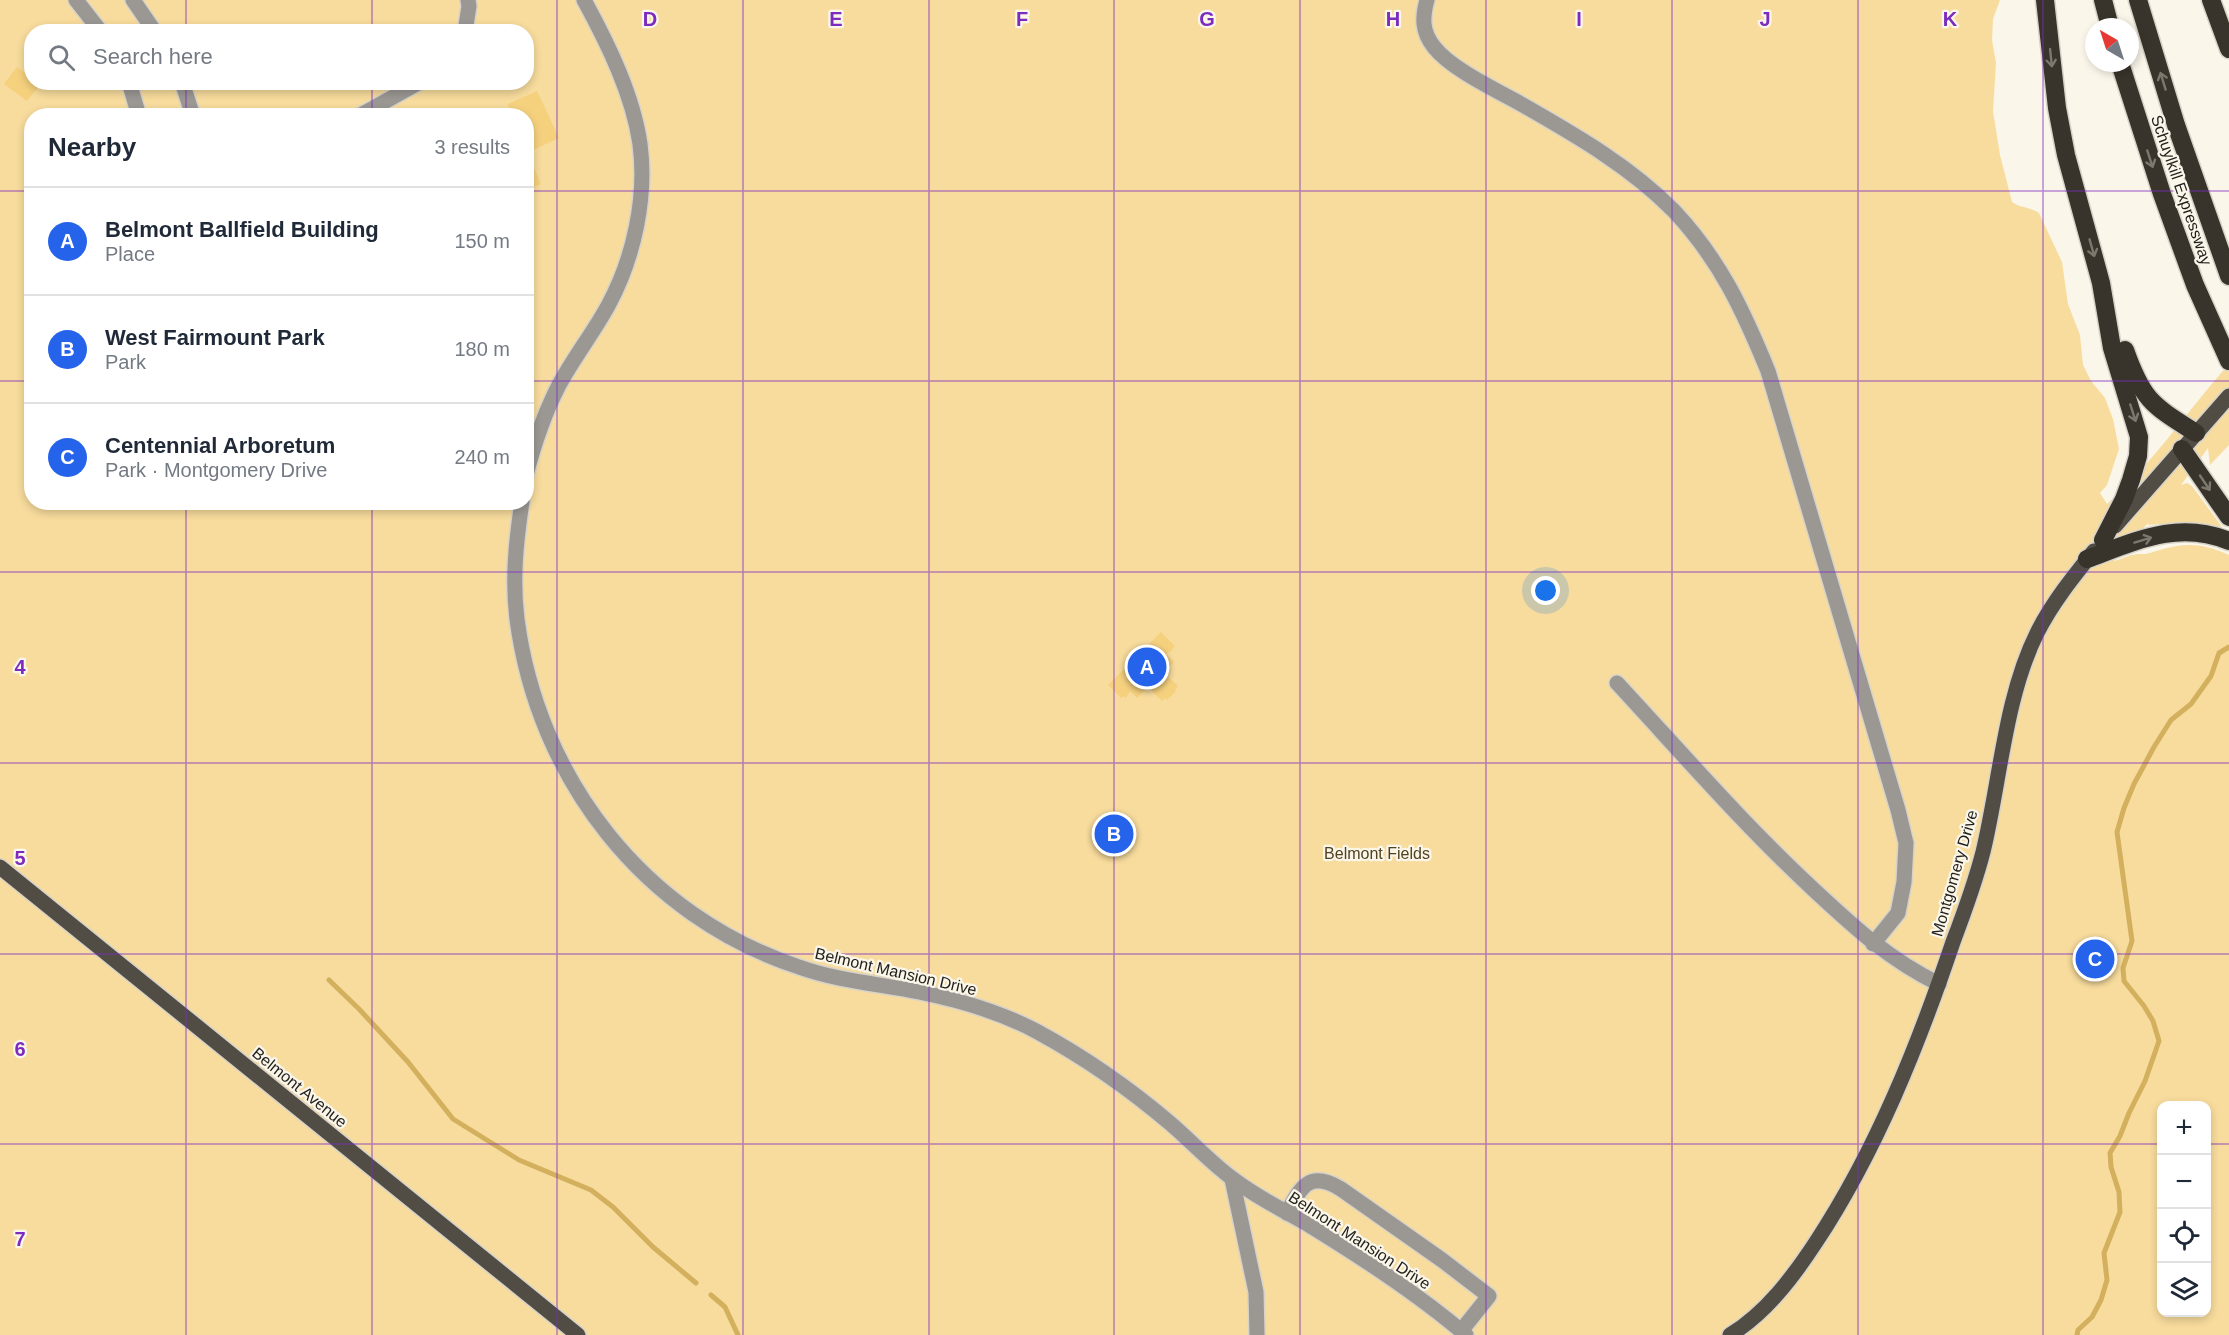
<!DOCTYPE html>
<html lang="en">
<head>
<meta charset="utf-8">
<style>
	:root { --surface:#fff; --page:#f2f2f3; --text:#1f2937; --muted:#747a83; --line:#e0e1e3; --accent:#2563eb }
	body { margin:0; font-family:Arial,sans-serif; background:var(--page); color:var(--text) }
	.controls { position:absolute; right:18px; bottom:18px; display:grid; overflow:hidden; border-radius:12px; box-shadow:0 3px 9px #0003 }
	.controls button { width:54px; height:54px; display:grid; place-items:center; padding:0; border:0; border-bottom:2px solid var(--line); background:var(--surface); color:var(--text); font:30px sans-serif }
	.compass { position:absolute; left:2085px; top:18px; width:54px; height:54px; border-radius:50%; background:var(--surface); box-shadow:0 3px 9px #0003; rotate:321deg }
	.you { position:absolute; left:1546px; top:591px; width:21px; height:21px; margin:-15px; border:4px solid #fff; border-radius:50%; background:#1a73e8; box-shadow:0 0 0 9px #1a73e833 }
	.badge { display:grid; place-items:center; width:39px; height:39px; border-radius:50%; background:var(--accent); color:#fff; font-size:20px; font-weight:700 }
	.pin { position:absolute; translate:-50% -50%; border:3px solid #fff; box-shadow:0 2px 6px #0006 }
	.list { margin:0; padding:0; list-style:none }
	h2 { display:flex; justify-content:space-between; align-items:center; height:78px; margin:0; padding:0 24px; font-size:26px }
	h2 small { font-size:20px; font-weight:400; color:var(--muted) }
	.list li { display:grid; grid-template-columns:39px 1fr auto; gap:18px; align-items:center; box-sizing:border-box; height:108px; padding:0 24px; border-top:2px solid var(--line) }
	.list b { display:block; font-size:22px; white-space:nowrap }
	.list p { margin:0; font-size:20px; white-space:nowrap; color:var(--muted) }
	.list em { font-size:20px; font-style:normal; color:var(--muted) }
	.icon { flex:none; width:33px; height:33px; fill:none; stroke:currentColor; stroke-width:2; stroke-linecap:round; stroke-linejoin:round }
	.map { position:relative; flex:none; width:2229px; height:1335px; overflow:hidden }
	.search { position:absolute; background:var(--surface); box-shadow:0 3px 9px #0003; left:24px; top:24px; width:510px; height:66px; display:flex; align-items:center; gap:15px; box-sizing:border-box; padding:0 21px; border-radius:24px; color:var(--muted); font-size:22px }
	.panel { position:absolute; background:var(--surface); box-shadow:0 3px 9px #0003; left:24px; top:108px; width:510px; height:402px; border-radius:24px }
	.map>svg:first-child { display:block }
</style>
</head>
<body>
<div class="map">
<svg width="2229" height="1335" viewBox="0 0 2229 1335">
	<rect width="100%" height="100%" fill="#fbf6ea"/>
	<path fill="#f8dc9d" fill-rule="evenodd" d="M0,0H2000L1993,19L1992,40L1996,63L1993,111L2000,155L2012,202C2020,208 2031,207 2039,213L2062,262L2068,304L2080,335L2083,365L2091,381L2105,398L2113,419L2119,449L2107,485L2100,493L2107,504C2153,463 2188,410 2229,364V445L2210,465L2208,448L2181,485L2187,483L2192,486L2222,527L2187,522L2148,525V523L2114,561C2120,560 2126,556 2132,555C2138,553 2144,555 2150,553C2180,543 2199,541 2229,555V1335H0ZM32,32H526V82H32ZM32,116H526V502H32ZM2162,1106H2206V1312H2162Z"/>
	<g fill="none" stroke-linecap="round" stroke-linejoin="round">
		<g stroke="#d3b05e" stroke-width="5">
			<path d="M329,980L359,1009L408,1062L453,1119L519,1160L591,1190L613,1207L653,1247L696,1283"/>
			<path d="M711,1295L725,1307L738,1335"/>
			<path d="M2077,1335L2078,1330L2092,1317L2101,1300L2107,1280L2104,1253L2120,1212L2119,1192L2111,1167L2110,1153L2120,1136L2129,1113L2145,1081L2159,1041L2153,1021L2144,1006L2124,981L2123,968L2132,941L2117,832L2124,808L2134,784L2154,747L2171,720L2191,704L2211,676L2219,653L2229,647"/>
		</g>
	</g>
	<g fill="#f5d17e">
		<path d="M17,67L32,78V82L40,85L27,101L4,84Z"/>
		<path d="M537,91L559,138L531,151L526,143V116H512L508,104Z"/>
		<path d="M526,149L541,184L526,190Z"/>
		<path d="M1161,632L1175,646L1172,649L1173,650L1166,654L1174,662L1163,672L1178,686L1175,690L1176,691L1167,700L1165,698L1162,701L1148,687L1137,698L1130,691L1126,698L1124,696L1121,698L1108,685Z"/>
	</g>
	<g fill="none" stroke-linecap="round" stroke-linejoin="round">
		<g stroke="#d8d3c9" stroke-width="18">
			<g id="minor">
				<path d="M76,0L101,32"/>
				<path d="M133,0L155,32"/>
				<path d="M1427,0C1422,18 1422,32 1434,47C1451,69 1496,90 1521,104C1575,135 1630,166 1674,211C1720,260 1743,310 1768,371L1898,810L1906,843L1904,882L1898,913L1873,944"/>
				<path d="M465,32L469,6L468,0"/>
				<path d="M129,82L139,116"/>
				<path d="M182,82L193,116"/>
				<path d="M359,116L420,82"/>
				<path d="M526,475C534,444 544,414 559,385C574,357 594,332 609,304C634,257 647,197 640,144C633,95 608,44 584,0"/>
				<path d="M522,502C516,541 512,580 517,619C538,779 644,916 799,967C838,981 879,984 919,992C959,1000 1000,1012 1036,1031C1084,1057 1130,1089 1171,1124C1192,1142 1211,1163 1233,1179C1256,1197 1283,1210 1309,1225C1363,1258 1418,1294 1466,1335"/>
				<path d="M1617,683C1681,752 1743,824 1812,888C1854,927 1888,959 1939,984"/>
				<path d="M1232,1179L1256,1292L1257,1335"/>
				<path d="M1287,1213C1301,1186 1310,1170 1341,1189L1442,1260L1489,1296L1461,1331"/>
			</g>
		</g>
		<g stroke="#d8d3c9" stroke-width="18">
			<g id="major">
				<path d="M2115,526L2229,396"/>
				<path d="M0,867L578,1335"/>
				<path d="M1730,1335C1766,1313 1793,1277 1816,1242C1876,1151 1918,1046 1953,942C1964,913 1975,883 1983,852C2000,782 2005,697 2037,633C2052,603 2073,577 2094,551"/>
			</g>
		</g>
		<g stroke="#d8d3c9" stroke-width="21">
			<g id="highway">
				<path d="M2045,0L2057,108L2066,155L2101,283L2112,348L2139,437L2138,456L2131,480L2124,499L2103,540"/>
				<path d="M2103,0L2110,27"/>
				<path d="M2138,0L2176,125L2229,276"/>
				<path d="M2211,0L2229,49"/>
				<path d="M2120,63L2162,194L2195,285L2229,361"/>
				<path d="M2125,350C2143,401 2152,405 2196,433"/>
				<path d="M2182,449L2229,517"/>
				<path d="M2087,559C2136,541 2178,520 2229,541"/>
			</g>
		</g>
		<use href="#minor" stroke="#9b9894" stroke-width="15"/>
		<use href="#major" stroke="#514d45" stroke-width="15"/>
		<use href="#highway" stroke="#38342b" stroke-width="18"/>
	</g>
	<defs><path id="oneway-shaft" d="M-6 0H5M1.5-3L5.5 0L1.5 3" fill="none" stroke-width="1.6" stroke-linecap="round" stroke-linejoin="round" transform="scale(1.5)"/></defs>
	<g stroke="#7c786e">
		<use href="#oneway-shaft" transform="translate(2051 58) rotate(84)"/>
		<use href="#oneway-shaft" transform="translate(2163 81) rotate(-107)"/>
		<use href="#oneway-shaft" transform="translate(2150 159) rotate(72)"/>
		<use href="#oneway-shaft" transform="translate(2092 248) rotate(74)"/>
		<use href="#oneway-shaft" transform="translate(2133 413) rotate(72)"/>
		<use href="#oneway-shaft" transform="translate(2205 483) rotate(56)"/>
		<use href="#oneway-shaft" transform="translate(2143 540) rotate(-17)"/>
	</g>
	<path fill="none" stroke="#7b2cbf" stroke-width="1.5" stroke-opacity="0.55" d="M186,0V32M372,0V32M557,0V1335M743,0V1335M929,0V1335M1114,0V1335M1300,0V1335M1486,0V1335M1672,0V1335M1858,0V1335M2043,0V1335M186,82V116M372,82V116M0,191H32M526,191H2229M0,381H32M526,381H2229M186,502V1335M372,502V1335M0,572H2229M0,763H2229M0,954H2229M0,1144H2162M2206,1144H2229"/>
	<g text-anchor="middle" stroke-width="4.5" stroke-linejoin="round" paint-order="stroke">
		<g font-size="16" fill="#201e1a" stroke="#fbf6ea">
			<text transform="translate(2182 190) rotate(71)" y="6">Schuylkill Expressway</text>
			<text transform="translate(1954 873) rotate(-74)" y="6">Montgomery Drive</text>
			<text transform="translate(896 971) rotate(13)" y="6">Belmont Mansion Drive</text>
			<text transform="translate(300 1087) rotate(39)" y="6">Belmont Avenue</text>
			<text transform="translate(1360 1240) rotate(33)" y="6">Belmont Mansion Drive</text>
		</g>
		<g font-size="16" fill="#51421f" stroke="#fbf6ea">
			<text x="1377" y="859">Belmont Fields</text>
		</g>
	</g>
	<g font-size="20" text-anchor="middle" font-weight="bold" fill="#7b2cbf" stroke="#fbf6ea" stroke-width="4.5" stroke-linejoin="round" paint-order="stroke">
		<text x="650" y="26">D</text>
		<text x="836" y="26">E</text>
		<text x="1022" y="26">F</text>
		<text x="1207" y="26">G</text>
		<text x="1393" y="26">H</text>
		<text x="1579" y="26">I</text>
		<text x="1765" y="26">J</text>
		<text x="1950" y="26">K</text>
		<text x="20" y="674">4</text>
		<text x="20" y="865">5</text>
		<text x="20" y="1056">6</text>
		<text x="20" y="1246">7</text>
	</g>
</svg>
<div class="controls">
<button>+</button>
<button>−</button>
<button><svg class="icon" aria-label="locate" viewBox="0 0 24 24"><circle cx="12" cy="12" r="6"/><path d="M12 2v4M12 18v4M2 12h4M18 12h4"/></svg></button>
<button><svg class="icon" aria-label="layers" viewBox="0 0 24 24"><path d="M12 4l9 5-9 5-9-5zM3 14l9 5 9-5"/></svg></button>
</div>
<svg class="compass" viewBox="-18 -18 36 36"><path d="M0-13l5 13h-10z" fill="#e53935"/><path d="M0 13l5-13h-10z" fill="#747a83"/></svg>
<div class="you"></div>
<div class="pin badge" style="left:1147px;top:667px">A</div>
<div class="pin badge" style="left:1114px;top:834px">B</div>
<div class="pin badge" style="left:2095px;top:959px">C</div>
<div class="search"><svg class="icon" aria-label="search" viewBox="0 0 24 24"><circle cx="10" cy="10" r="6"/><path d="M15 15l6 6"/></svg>Search here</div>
<section class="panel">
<h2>Nearby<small>3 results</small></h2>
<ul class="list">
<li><span class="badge">A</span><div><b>Belmont Ballfield Building</b><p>Place</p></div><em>150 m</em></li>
<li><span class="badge">B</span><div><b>West Fairmount Park</b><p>Park</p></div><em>180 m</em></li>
<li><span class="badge">C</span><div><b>Centennial Arboretum</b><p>Park · Montgomery Drive</p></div><em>240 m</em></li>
</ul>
</section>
</div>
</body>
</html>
